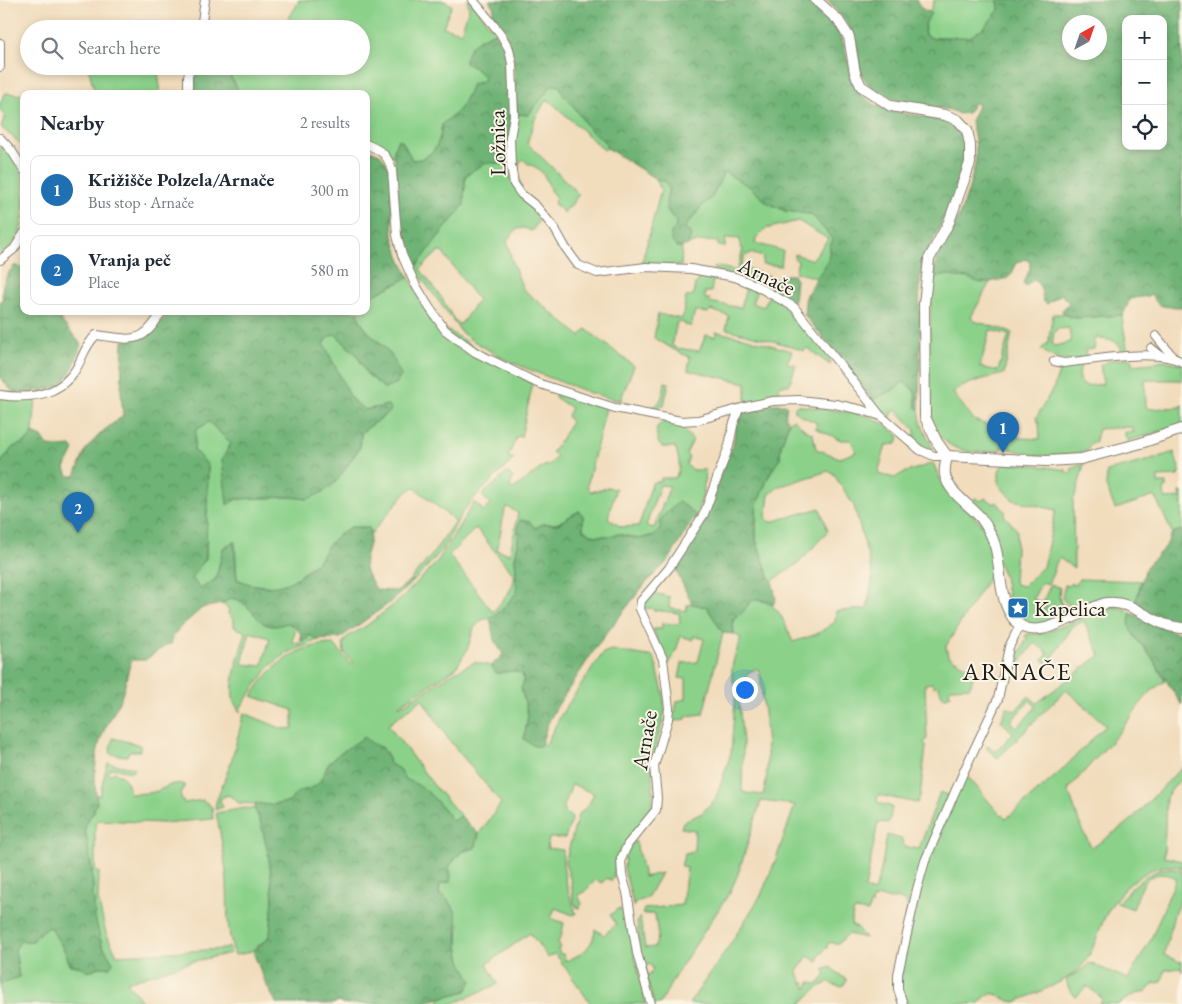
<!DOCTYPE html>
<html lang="en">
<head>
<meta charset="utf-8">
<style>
	:root { --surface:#fff; --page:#f6f6f7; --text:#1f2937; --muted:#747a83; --line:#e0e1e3; --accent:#1f6fb2 }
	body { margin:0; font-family:"EB Garamond",serif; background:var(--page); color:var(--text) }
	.controls { position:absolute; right:15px; top:15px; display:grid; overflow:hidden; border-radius:10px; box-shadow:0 2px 8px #0003 }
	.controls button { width:45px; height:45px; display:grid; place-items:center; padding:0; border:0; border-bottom:1px solid var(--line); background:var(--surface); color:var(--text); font:25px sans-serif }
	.compass { position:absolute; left:1062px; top:15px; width:45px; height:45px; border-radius:50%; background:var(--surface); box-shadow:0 2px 8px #0003; rotate:40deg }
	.you { position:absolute; left:744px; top:689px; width:18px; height:18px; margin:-12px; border:4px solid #fff; border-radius:50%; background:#1a73e8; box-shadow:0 0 0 8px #1a73e833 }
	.badge { display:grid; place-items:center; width:32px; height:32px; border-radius:50%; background:var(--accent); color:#fff; font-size:16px; font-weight:700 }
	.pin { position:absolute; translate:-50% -41px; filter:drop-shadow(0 1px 2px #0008) }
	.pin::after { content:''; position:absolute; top:26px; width:18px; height:15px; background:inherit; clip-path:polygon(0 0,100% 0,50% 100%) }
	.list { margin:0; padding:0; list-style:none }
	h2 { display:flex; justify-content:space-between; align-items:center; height:65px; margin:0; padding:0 20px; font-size:21px }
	h2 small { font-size:16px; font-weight:400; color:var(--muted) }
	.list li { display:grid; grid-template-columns:32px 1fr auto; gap:15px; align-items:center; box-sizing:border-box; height:70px; margin:0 10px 10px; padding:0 10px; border:1px solid var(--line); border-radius:10px }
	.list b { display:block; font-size:19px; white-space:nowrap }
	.list p { margin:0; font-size:16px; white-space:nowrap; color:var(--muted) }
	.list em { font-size:16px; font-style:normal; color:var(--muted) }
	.icon { flex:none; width:28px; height:28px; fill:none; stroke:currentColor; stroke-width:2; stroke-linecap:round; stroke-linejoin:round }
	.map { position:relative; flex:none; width:1182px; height:1004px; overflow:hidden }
	.search { position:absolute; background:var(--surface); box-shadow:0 2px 8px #0003; left:20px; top:20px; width:350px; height:55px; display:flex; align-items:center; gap:12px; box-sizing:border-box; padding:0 18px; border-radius:28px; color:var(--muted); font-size:19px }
	.panel { position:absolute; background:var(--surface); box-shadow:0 2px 8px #0003; left:20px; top:90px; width:350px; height:225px; border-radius:10px }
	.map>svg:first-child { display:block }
</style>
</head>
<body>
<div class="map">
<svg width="1182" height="1004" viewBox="0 0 1182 1004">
	<defs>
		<pattern id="forest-crowns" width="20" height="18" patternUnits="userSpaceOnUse" patternTransform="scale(1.25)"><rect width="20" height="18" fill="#70b376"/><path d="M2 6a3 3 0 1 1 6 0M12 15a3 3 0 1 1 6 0" fill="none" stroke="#5b9160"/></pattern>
	</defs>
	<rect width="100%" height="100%" fill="#fcf5e5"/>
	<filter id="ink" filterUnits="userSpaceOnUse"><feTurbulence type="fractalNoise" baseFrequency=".02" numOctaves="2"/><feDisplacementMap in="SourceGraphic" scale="10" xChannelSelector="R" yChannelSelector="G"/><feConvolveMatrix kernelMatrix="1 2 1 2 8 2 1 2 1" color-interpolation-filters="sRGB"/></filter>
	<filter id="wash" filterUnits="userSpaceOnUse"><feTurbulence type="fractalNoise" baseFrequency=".0096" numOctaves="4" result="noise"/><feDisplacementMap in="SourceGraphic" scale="20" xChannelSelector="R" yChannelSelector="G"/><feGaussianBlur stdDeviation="1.12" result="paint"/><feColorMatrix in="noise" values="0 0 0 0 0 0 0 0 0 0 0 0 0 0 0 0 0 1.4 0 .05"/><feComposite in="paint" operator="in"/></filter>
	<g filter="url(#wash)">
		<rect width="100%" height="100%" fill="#f1dcbc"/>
		<g fill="#8bd18a" stroke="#547653" fill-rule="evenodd">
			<path d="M299,0H442L452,5L443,27L461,32L469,8L467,0H470L495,32L480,39L465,63L475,68L484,77L482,82L472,84C468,94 464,104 457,112C453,117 445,120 442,125C441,128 441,134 440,137C436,151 427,160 412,160L402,141L394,150V158L384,148L366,141V94H237L238,89L226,69V66H361V29H273C286,24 294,12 299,0Z"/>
			<path d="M934,0H998L999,10L984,27L969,38L939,37L934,39L925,35C923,23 931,12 934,0Z"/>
			<path d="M88,66H173V68L158,72L161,94H124L123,92L95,94Z"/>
			<path d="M552,85H560L563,95L572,104L589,129L605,142L607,148L604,150L550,101L546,100L535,119L527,143L579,194L569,208H567L564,214L559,207L555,205L554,201L557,199L550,190C549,183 543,172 537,168C531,164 529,166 523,159C514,168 518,177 522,188L521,189C508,166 513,139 517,114L528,115Z"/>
			<path d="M6,93L24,95V147L1,127L5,116L0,110V102Z"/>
			<path d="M0,141C7,150 15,160 21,170C25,177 24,185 24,193C24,222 24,237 0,256Z"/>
			<path d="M489,162L509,165C508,188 527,201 541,217L532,231L524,228L517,229L507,240L513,264L523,289L580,336L586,329L634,366L620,401C631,404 651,413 659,402C663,397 664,387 665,382L669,383L664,405H660L658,411L590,393L540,374L504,359L470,339L462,333L415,269C422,258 430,247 438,237C454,217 467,205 465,177L475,168ZM438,252H442L478,300L461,324L456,323L441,297L420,269Z"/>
			<path d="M723,171L750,187L768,203L785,211L810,214L814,217L833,240C829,246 830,250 829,256C827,265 822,272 816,278L795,272L798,261L794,258L795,254L812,260L828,239L798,221L765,229L756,238L755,243L783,251L781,266L762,264L763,257L750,253L748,255H745L741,266L760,273L758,284L714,270L715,266L737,271L743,249L741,248L740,239L726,238L725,247L718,246V242C708,241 698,240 688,245L691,235L685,227L702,206L712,197Z"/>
			<path d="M656,179L665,182L669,188C665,201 664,211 676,220V247H682L681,266H641L661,190Z"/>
			<path d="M699,273L714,275L711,292H705V299H710L709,302L741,308L747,283L758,288L752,303L764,307L769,294C798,315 811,330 831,361L830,365L807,348L804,351L777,342L726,329L729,316L710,310L708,313L695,311L691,326L684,325L685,323L677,322L672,345L676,348L699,351L706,335L715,337L716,332L743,337L792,351L787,363L796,365L789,385H780L778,399L746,403V383L688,370L690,357C676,352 667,345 654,338L658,314L682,319L686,297L693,296L695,284L698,283Z"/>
			<path d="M948,275C955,277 962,276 969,278C977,281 981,283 990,282L971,317L974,321L1012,332L1004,374C987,378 966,382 953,393L974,420L1021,438L1040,439L1039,423L1036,418L1054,387L1061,365L1081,364L1079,374L1081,383L1086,386L1103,384L1100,364H1103L1110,360L1132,358V365L1152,363L1162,360L1182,364V380H1145L1146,407L1150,409L1180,407L1182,404V425L1127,441L1124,432H1134L1133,427L1098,429L1095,443H1091L1087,451L1070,454L1039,456L1010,449L1009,447H1001L1000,450C966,456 937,450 929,411C926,394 928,375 929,357C930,330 931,304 932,277H939ZM990,330L1009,335L998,371L980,367Z"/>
			<path d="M409,277L436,323L531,383L532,387L521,437L517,436L508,457L514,459L473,499L462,513L442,550L414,581H409L432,555L455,521L414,487L405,493L371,534L369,528C363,526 358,528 351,527L334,539L320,559L292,582L275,587L248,584L237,579L235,542L219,564L216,579L200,589L192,578L206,558L208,466L194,450L195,430L209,422L231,443L222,460L237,499L291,497L308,499L360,447L361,433L390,412L388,405L365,410L351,400L324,344L329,337L335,334L357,355L367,374L385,389L396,384C395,375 395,363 391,356C383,340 358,331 358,311H366V299Z"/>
			<path d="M1053,314H1063L1075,318L1123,315L1122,318L1128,354L1121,355V347L1114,341L1096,338L1094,349L1085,350L1086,358C1065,361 1058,363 1041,349L1048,343ZM1069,328L1071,342L1054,346L1052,344L1054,333L1057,329Z"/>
			<path d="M904,382L915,391L916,407L919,409L921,423L933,449L932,452L912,438L915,434V430L896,410L893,412L889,420L872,400L891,391Z"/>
			<path d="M557,391L606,408L587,486L591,492L610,487L612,489L616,488L608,518L621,527L639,526L652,483L661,481V478H675C682,468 679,458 675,447H662L659,444C653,425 658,421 676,422L693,440L686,454L689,457L686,465L693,470H705L703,495L696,516L687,507L654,535L639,539L619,534L607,536H596L583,530V516L579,511L557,524H543L535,528L518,526V544L515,558L517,592L502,610L490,618L482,620L474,628L467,650L456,668L399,705L400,707L453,673L475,662L491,666L496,673C506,673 514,668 522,675L524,681L521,688L528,715L524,739L545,746L562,713L603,653L611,650L654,657L663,691L665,710L652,763L653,805L646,817L619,852L615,860L614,877L611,881L607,878L602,883L596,880L584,892L578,895L582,904L578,909L574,903L571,881L565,863L578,815L589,804L594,794L572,784L563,809L572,818L565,838H549L547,848L563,850C561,871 569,893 576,914L573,915L555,908L551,918L564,923L561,936L558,942L561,948L558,949L560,954H563L566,961C582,954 593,948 595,929L604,935L616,924L610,915L618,909H621L627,917L632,944L646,1004H591L557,956L554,954L548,958L530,933L487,964L498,984L452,1004H440V998L466,991L472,981L462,964L458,946L459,924L439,895L440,884L451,876L449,867L461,852L475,848L479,834L501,803L449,740L422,699L388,725L436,788L461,816L453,821C440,805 427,786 405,780L400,770L389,763L387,753L381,747L354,745L331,761L323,778L315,786L290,802L270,805L239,803L229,795L222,797L220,801L223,807L215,810L216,802L231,762L244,713L283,729L293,728V710L252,696C270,666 296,644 334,644L352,666L354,664L344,653L343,643L347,637L366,626L400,600L437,562L474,502L484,511L490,504L482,495L508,472L513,478L510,487L513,489L544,466L549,465L557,457L552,452L561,440L571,422L567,416L571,408L555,397ZM660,485L670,486L654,528L646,526ZM508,507L518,513L510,554L497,550L505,509ZM476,528L514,575C515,589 502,601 493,612L449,555Z"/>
			<path d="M0,398H36L33,433L26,442L13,447L0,464Z"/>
			<path d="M797,405L867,415L886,425L899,436L897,444L886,445L878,474L895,478L901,474L933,463L942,483L947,490L971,512L988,535L997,573L990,575L946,646L948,656L975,671L970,687L951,688L949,691L951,695L944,698L937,685L934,687L932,683L925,684L927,739L924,742L926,747L920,796L917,803L878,795L877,802L892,807L889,823L878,822L865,889L874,892L881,870L887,835L902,839L903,846L919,849L940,792L951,796L906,922L907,905L904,901L897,898L890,900L877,896L876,899H873L872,905L870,904L868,912L855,910L853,913L851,925L857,928L865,938L848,934L839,943L834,944L832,942L826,945L828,947L819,956L818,962L808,956L797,971L802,981L801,983L802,984L804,982L807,989L811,981L814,984L820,983L826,973L823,970L830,967L847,980L842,987L833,985L829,981C825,985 822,985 818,988C811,993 806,998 801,1004H689L731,943L761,895L775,862L795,805L761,801L738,874L730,892L675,976L660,1004H654L643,965L646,967L647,975H650L653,969L650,964L647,965L641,958L637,921L640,917L645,948L655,947L658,937L655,914H642L644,909L682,905L687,868L681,866L685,853L694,851L695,830L681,828L683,822L702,813L716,798L731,753L736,687C729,676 732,664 736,652C738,646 741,643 740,637L734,634C734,630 733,626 733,622C733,618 748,605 752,600C779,599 783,621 793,642L817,634L835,622L836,611L867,609L873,575L854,506L833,473L828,471L778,487L769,495L766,518L771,522L820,508L828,531L800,562L772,581L770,579L756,540V511L758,502L770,473L780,458L781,445L789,422L794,419L805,430L813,434L816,449L840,458L856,452L851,440H841L815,428L817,423L801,416L795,411V407ZM755,669L760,671C762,705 773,765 763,795L746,793L742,791L743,743L739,703L741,686L749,672Z"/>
			<path d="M1174,452L1180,472L1178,476L1158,477V483H1166V488L1164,489L1165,499L1180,498V492H1182V530L1172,533L1155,496L1115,509L1106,486L1107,471L1150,460Z"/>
			<path d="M1003,463L1035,465L1066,470L1067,473H1071L1072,468L1084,464L1077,491L1073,500L1074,568L1059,558L1053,569L1054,571L1048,584L1042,582L1033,599L1041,602L1039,607L1045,609L1047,604L1043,601L1051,584L1060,588L1059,596L1061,604L1068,606L1072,613L1037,627L1019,621L1009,604L1004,576L972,503L975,498L981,501L985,498L994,504L997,502L1006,513L1004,515L1017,530L1014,582L1018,585L1023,586L1043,567L1056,510L1013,500L999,485V471Z"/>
			<path d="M1079,579L1141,581L1135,605L1079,610L1064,601L1062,597L1065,585L1068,586L1071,583L1075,586Z"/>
			<path d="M650,592L670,597L669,608L686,611L687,605L692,604L707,607L723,633L703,714L687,716L686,719L671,722L670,721L669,714L675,712L677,701L686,699V679L679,678L682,663L698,662L704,639L694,636L693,640L681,636L675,653L669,664L666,663L653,629H662V623L680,624L679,613L653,610L651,608L643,609L645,600Z"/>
			<path d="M231,598C235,599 240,600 243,602C260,616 261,633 287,622L297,627L292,641L300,644L301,640H306L310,635L318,640L287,653L269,667L247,698L241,707L240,712C237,708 234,703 233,698C230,679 241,650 246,632L234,627V620L228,614L229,609L222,604ZM250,632L270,638L262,666L242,664Z"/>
			<path d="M1108,607L1125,609L1131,613C1125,632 1141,642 1150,656C1156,663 1160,673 1165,681C1143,694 1133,716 1117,735C1101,753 1084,771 1068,790L1082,830L1092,848L1129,822L1182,767V777L1166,797L1164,857L1182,861V868C1151,857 1117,891 1105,917C1097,933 1094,952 1082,966C1070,980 1033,995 1015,1002C996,999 995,984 978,1004H907L901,991V974L919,886L928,860L964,775L971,780L990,803L1006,819L1060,772L1106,725L1066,690C1042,712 1022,736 998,758L986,748L988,745L996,752L1013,733L1001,721L1007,707L1015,711L1029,696L1037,703L1100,655L1084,621L1073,626L1048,664L1043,660L1048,653L1035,643L1020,662L1015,654L1020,652L1027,639L1025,636L1027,634H1042ZM1030,700L1036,707L1017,728L1011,721Z"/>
			<path d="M113,738L140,745V751H129L127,756L111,754L110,749Z"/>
			<path d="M108,763L134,768L132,772L111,768L107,773L110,774L115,772C126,779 128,780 130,794C134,794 150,793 154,792C166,789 171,780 185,785L180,795L184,803L203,800L212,807L213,819L163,823L98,820L95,825V871L99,872L98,900L106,933L117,955L224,949L229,947L231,953L191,962L127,982L144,1004H0V984L19,977L15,949L21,941H33C38,934 42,929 50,927C59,938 65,951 70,965L82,967L88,972L98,967H109L113,962L102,945L95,918L92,872L85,828L89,818L94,812V807L97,804L96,795H100L105,772Z"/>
			<path d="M245,808L255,809C268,826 280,919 268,938C266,941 262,942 259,945C250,953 247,953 235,955C226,933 228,905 227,882C225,859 221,836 216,813Z"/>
			<path d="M634,841L636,842L644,877L661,873L647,898L634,903V907L624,869L625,856Z"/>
			<path d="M1171,868L1182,871V896L1174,914L1164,955L1180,962L1182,961V972L1181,968L1165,970L1162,982L1153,984L1147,991L1138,993L1118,1004H1099L1103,999L1087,986L1076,997L1069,989L1066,980L1084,968L1089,963L1128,979L1151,939L1176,879C1169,873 1154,872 1147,880C1140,887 1137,900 1133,909L1117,903C1132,887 1148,869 1171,868Z"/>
		</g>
		<g fill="url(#forest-crowns)" stroke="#466849" fill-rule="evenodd">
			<path d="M489,0H810L828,18L841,35L853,81C873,128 942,104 960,134C980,165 935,230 924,261C916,283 921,324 920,348C920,368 919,388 919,409L916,408L915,391L904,382L891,391L872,400L804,314L806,294C812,289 813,283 817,277C822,270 827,265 829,256C830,250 829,246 833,240L814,217L810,214L785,211L768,203L750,187L724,172L712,197L702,206L685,227L691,235L688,245L682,247H676L671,240V232L676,227V220C664,211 665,202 669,188L665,182L656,179L607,148L605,142L589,129L572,104L563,95L560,86L552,85L528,115L517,114L513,55L508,39L491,17L494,8Z"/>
			<path d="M826,0H916L922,9L931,13C927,21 922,26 925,35L934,39L939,37H970L984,27L999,10L998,0H1182V307C1167,306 1159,310 1152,295L1130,299L1123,315L1075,318L1063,314L1062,310L1069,303L1061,294L1047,304L1043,301C1042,292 1042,285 1033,280L1025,286L1023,283L1030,269V262L1025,259L1016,263L1012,274L1008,278L990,282L980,283L968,278L954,277L948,275L939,277H932L937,256L959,216L968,192L975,165L976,153L975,140L971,121L978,106L975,102L967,113L959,114L951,110C924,106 874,103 862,74C858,65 858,54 856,44C851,26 839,12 826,0ZM1126,19H1163V146H1126ZM1070,22H1100V52H1070Z"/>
			<path d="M495,32L502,42L508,60L512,117L509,165C486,161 483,162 465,177L464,205L438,237L415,269C395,248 399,212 397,184C396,173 394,161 394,150L398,139L402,141L412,160C427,160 436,151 440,137C441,134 441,128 442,125C445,120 453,117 457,112C464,104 468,94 472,84L482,82L484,77L475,68L465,63C467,44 478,40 495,32Z"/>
			<path d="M201,66H226V70L238,89L237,94H190L191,87Z"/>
			<path d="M367,149L380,154L390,168L393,236L400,259L409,277L366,299Z"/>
			<path d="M14,266H18L24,271V311H59L63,323L81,344C77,357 72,375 61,384C51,391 26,392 13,392L0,377V303L3,298C0,287 6,275 14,266Z"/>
			<path d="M768,275L771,278L780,281L785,275H793L796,280L794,300L791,303L763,286L765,276Z"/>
			<path d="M171,311H358C358,328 381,342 391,355C395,361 398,369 401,376L396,384L385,389L367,374L357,355L335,334L329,337L324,344L352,400L365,410L388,405L391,408L390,412L379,419L361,433L360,447L337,481L325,491L308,499L291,497L237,499L227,505L222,460L231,443L209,422L196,430L194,450L208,466L206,558L192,578L200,589L216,579L223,548L234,541L237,579C271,595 294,585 319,560C322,556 324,551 327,547C334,538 341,532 351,527C358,528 363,526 369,528C374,541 362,555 365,569C367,576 373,584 377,590L398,591L409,581H414L388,604L340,638L318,640L310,635L306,640H301C302,630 295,626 287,623C261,633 260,616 243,603C240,600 235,599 231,598L222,604L202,608L178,629L173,637L171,644H168L145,660H132C126,673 126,687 120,700C115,712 107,723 102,735C94,756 94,781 97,804L94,807V812L89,818L85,828L92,872L95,918L102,945L113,962L110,967H98L88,972L82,967L70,964L65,951L50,927L40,932L33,941H21L15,949L19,977L0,984V464L13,447L26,442L33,433L42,437L48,446L60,447L71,446L74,450L65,468L68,476H75L86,449L103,431L123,416L121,391L123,341L149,333Z"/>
			<path d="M768,404H785L787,406L785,417L789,422L781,445L780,458L770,473L758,502L756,511V540L770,579L772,581L776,599L773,605L762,600H752L742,613L734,618L732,621L734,634L723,633L707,607L692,604L673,564L696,532L733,445L736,425L740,411Z"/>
			<path d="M678,502L687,507L696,516L687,529L669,560L644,585L599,643L556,708L547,725L541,746H534L524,739L528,715L521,688L524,681L522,675C514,668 506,673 496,673L491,666L503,654L494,640L490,618L502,610L517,592L515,557L518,544V526L520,520L529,521L535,528L543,524H557L579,511L583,516V530L596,536H607L619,534L639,539L654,535L660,530L661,518Z"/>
			<path d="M1182,530V626L1164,621L1135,605L1146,567L1166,546L1172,533Z"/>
			<path d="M1131,613L1174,632L1182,633V705C1171,689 1162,673 1152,657C1145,647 1135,640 1130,629C1128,623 1130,618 1131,613Z"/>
			<path d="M364,737C375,748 385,744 389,763L400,770L405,779C427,786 440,805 453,821L461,816L479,834L475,848L461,852L449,866L451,876L450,882L440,884L439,894C462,906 456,924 458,945C458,959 466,970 472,981L466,991L417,1004H343L338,1002L332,1004H277L266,984L253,952L267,939L270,933L273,899L269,858L262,827L255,809V803L270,805L290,802C298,786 305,793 315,786C325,778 324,767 332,760C341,751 354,745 364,737Z"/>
		</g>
	</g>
	<g filter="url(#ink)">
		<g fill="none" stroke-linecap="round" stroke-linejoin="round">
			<g stroke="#867c6c" stroke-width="10">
				<g id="minor">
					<path d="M473,0L500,33L509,49L512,64L514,116L510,138L511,165L514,184L521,194L536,206L555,229L565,247L578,265L597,273L646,267L691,269L735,277L753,284L794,307L880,415"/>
					<path d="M201,29L205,0"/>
					<path d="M0,43V67"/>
					<path d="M188,94V76L191,66"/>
					<path d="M0,138L11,150L24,170"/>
					<path d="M366,144C382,151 387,154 392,170L397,235L402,255L415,284L429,307L445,330L475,352L537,383L615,408L681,421L698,420L749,406L773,401L799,400L835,404L862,410L881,416L920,450L934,456H947"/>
					<path d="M0,260L14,249L24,233"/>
					<path d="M1156,336L1174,358"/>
					<path d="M1151,348L1161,356"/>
					<path d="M1054,361L1064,363C1094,360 1156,348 1182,362"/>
					<path d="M0,395C27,399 57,396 74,372C83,359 83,348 96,335C131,339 142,347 162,311"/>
					<path d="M651,1004L637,953L627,892L622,875L621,859L628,844L656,810L657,798L654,766L668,719L669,708L663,659L640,609L641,601L669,568L704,514L729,446L733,426L739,409"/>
					<path d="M903,1004L898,989V974L917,889L925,861L964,771L998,699L1009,647L1020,625"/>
				</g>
			</g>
			<g stroke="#867c6c" stroke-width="12">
				<g id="tertiary">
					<path d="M816,0L838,20L849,37L855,73L861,86L891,106L945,115L958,120L967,130L970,145V163L949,222L929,259L924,304L925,417L937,442L947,456C946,461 944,469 945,475C948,492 971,506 981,518C984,522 987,527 989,531C1004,557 995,593 1013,618C1034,649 1081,608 1107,603C1130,600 1147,619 1167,625C1172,627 1177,627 1182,628"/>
					<path d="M947,456L1047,461L1081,459L1141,443L1182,429"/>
				</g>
			</g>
			<use href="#minor" stroke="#fff" stroke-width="8"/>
			<use href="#tertiary" stroke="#fff" stroke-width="10"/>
		</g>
	</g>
	<defs>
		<g id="sight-square" transform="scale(1.125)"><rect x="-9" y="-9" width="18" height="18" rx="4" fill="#1f6fb2" stroke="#fcf5e5"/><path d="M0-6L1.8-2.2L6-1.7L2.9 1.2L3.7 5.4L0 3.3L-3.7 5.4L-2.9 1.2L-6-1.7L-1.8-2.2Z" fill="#fff"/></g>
	</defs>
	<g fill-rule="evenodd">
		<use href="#sight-square" x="1018" y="608"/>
	</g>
	<g text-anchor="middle" stroke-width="4" stroke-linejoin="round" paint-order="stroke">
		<g font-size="22" fill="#1c1c1c" stroke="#fcf5e5">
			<text transform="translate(497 143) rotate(-91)" y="8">Ložnica</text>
			<text transform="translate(767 276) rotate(25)" y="8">Arnače</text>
			<text transform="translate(644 740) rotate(-80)" y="8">Arnače</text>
		</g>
		<g font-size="22" fill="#1c1c1c" stroke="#fcf5e5" text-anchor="start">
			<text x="1034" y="616">Kapelica</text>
		</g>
		<g font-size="25" letter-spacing="1" fill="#1c1c1c" stroke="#fcf5e5">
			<text x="1017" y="680">ARNAČE</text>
		</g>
	</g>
</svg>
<div class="controls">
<button>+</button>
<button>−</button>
<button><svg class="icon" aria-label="locate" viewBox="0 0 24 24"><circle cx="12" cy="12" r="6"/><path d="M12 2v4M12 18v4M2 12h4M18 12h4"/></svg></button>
</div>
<svg class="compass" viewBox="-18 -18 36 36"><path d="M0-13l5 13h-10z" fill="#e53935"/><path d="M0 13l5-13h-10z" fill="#747a83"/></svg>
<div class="you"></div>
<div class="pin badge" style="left:1003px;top:453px">1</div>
<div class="pin badge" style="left:78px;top:533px">2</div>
<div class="search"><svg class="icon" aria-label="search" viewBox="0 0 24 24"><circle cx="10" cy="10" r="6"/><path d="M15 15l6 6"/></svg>Search here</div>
<section class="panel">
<h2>Nearby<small>2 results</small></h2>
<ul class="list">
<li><span class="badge">1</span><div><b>Križišče Polzela/Arnače</b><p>Bus stop · Arnače</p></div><em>300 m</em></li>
<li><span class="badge">2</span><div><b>Vranja peč</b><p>Place</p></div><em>580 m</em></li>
</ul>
</section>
</div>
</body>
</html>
